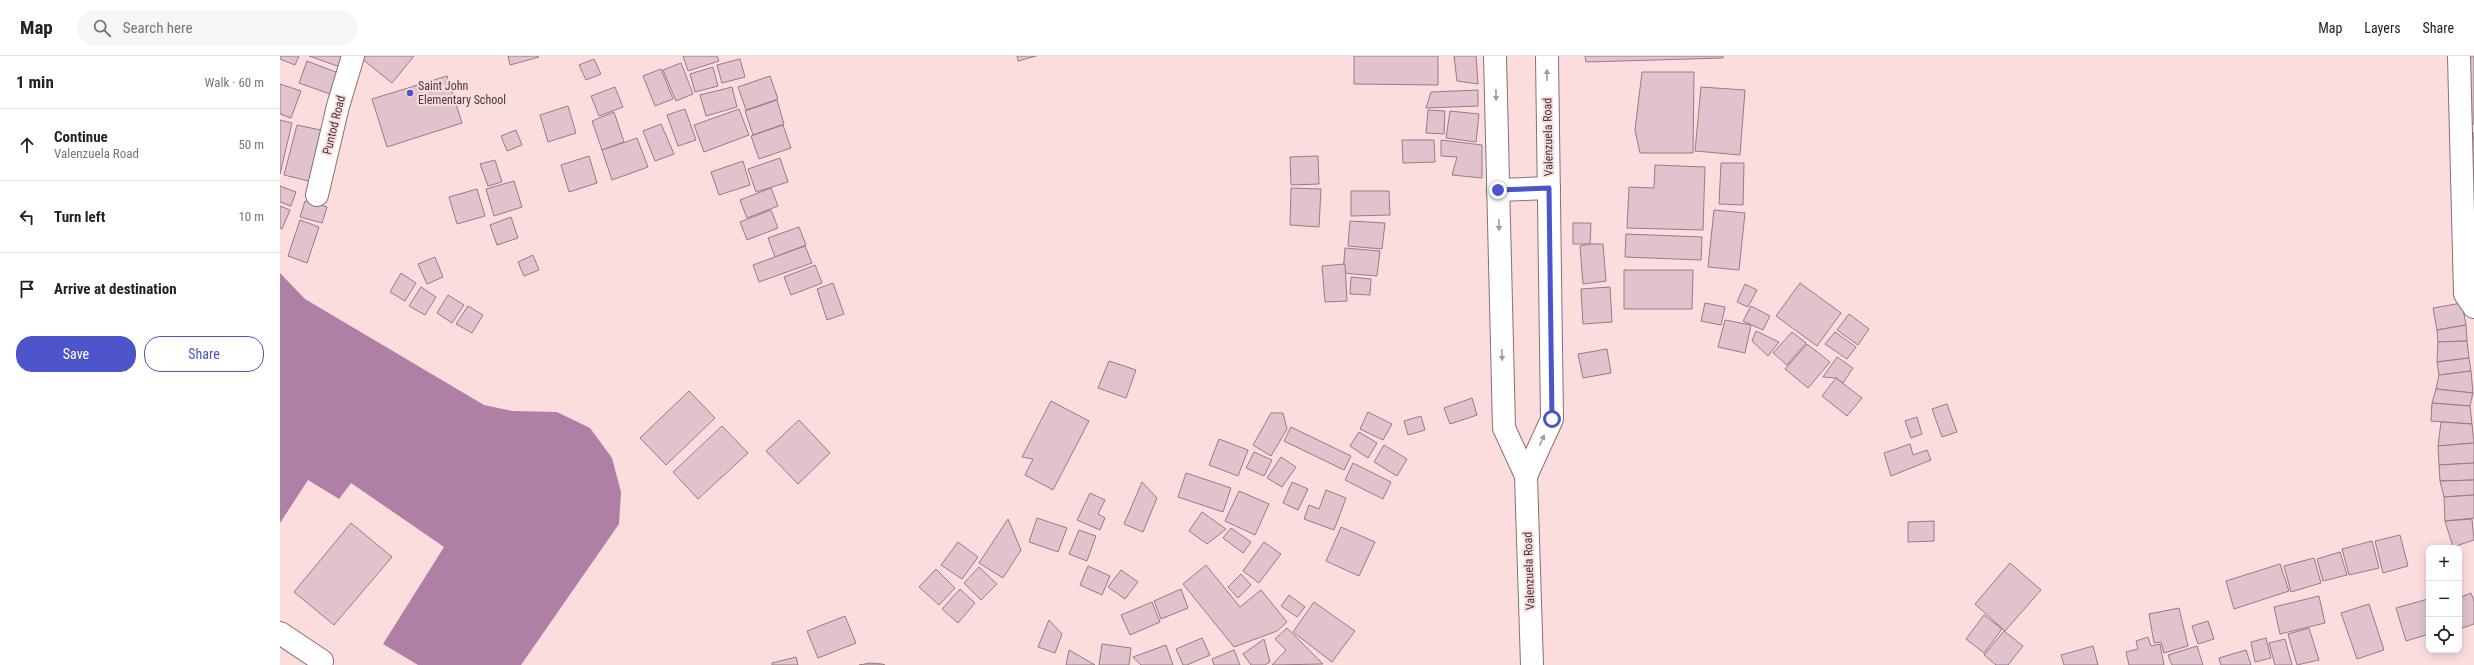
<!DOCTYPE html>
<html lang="en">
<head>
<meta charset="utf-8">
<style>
	:root { --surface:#fff; --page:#f6f6f6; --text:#222; --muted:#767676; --line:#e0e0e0; --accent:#4c55cb }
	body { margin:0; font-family:"Roboto Condensed",sans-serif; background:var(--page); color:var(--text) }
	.controls { position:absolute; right:12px; bottom:12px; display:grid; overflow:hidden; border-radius:8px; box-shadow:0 2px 10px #0003 }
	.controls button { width:36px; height:36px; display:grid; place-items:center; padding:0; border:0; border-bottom:1px solid var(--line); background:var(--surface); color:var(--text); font:20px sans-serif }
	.stop { position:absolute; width:12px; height:12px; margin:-9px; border:3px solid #4c55cb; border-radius:50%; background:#fff }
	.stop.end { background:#4c55cb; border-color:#fff; box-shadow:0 1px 4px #0008 }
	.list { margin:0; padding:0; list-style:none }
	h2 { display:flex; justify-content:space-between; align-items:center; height:52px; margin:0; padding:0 16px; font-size:17px }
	h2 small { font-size:13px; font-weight:400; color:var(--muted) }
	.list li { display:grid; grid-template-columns:26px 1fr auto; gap:12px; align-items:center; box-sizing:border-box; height:72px; padding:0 16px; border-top:1px solid var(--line) }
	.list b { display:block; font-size:15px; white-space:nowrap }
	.list p { margin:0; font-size:13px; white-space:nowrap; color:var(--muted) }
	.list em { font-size:13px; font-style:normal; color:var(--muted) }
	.actions { display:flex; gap:8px; padding:12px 16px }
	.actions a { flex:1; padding:9px 0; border:1px solid var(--accent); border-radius:16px; text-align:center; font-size:14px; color:var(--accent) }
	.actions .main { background:var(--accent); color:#fff }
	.icon { flex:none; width:22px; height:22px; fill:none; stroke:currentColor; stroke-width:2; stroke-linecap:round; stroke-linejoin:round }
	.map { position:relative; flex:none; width:2194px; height:609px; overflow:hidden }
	header { display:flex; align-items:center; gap:24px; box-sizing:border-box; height:56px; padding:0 20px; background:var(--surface); border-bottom:1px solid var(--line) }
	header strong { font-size:19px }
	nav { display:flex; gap:22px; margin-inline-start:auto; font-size:14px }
	.search { width:280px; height:36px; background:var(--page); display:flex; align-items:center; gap:10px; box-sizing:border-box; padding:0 14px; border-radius:22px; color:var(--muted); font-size:15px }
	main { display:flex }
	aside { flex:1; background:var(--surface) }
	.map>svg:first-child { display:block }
</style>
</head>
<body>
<header>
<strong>Map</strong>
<div class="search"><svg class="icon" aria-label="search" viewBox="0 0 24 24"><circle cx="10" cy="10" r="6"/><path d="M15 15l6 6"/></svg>Search here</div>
<nav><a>Map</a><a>Layers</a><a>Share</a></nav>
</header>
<main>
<aside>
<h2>1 min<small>Walk · 60 m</small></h2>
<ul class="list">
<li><svg class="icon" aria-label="ahead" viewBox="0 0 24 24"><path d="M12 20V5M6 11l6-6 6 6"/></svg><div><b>Continue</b><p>Valenzuela Road</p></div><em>50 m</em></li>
<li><svg class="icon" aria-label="left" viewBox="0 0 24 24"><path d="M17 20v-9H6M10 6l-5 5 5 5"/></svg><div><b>Turn left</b></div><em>10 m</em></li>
<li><svg class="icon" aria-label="arrive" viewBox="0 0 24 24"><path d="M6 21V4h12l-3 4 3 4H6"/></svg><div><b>Arrive at destination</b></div></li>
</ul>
<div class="actions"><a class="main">Save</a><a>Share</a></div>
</aside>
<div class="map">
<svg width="2194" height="609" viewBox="0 0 2194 609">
	<rect width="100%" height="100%" fill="#fcddde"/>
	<path fill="#b07fa5" d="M0,217L25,243L204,349L232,355L277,356L310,372L332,402L341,436L339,468L241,609H138L103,588L164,491L71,427L59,443L28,424L0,467Z"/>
	<g fill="#e0c3cd" stroke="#957c85">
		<path d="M0,0H19L15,9L0,3Z"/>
		<path d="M29,0H68L63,12Z"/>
		<path d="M83,0H134L112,27L81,2Z"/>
		<path d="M228,0H258L259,1L230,9Z"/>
		<path d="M403,0H437L439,5L408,15Z"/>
		<path d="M737,0H756L738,5Z"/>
		<path d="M1074,0H1158V29L1074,28Z"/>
		<path d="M1174,0H1196L1198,28L1177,25Z"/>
		<path d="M1305,0H1443V2L1306,6Z"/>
		<rect x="2186" y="0" width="8" height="68"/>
		<path d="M314,3L321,18L306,24L299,9Z"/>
		<path d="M460,3L465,21L442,27L437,9Z"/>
		<path d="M27,5L61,18L53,39L19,27Z"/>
		<path d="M401,7L413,38L396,45L383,14Z"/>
		<path d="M433,11L438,30L415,36L410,18Z"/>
		<path d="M381,13L393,43L375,50L363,20Z"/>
		<path d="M1362,16H1414L1413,97H1360L1355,74Z"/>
		<path d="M167,20L182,67L107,91L92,43Z"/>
		<path d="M490,20L498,43L466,54L458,31Z"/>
		<path d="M0,28L21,35L11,62L0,58Z"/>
		<path d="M335,31L343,51L319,60L311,40Z"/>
		<path d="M452,31L457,51L426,60L420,39Z"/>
		<path d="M1421,31L1465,34L1460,99L1415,95Z"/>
		<path d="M1198,34V50L1146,52L1151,36Z"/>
		<path d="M497,44L504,68L473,79L465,55Z"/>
		<path d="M288,50L296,77L268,86L260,59Z"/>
		<path d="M405,53L416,84L398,90L387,59Z"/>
		<path d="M459,53L469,79L424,96L414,69Z"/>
		<path d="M1148,54L1165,55L1164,78L1146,77Z"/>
		<path d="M1170,55L1199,58L1196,86L1166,82Z"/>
		<path d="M334,56L344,86L322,94L312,65Z"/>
		<path d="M0,64L12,67L0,118Z"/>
		<path d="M381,68L394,98L375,105L363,75Z"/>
		<path d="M17,69L45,75L33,126L4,119Z"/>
		<path d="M503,69L511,92L479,103L471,80Z"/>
		<path d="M236,74L242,89L227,95L221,80Z"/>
		<path d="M2188,77H2194V123L2191,124Z"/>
		<path d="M357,82L368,111L332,124L322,94Z"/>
		<path d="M1122,84H1154L1155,106L1123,107Z"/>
		<path d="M1161,84L1202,89V122L1172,119L1177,101L1161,100Z"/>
		<path d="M309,100L317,127L289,136L281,109Z"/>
		<path d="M1038,100L1039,128L1011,129L1010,101Z"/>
		<path d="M500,102L508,126L476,136L468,113Z"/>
		<path d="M215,104L222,126L208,130L200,108Z"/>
		<path d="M463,105L470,129L439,139L431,116Z"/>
		<path d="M1441,107H1464L1463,149L1439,148Z"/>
		<path d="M1375,109L1425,111L1423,174L1347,172L1349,131L1374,132Z"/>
		<path d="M234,125L242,151L214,160L206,133Z"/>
		<path d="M0,130L16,136L11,150L0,146Z"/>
		<path d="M491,132L498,150L467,162L460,144Z"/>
		<path d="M1011,132L1041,133L1039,171L1010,169Z"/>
		<path d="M197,133L205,160L177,168L169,141Z"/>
		<path d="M1071,135H1109L1110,159L1071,160Z"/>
		<path d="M25,145L47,151L42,167L20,161Z"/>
		<path d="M0,150L10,154L2,173L0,172Z"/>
		<path d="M491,154L498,172L467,184L460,166Z"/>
		<path d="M1434,154L1465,157L1459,214L1428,211Z"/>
		<path d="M231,161L238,182L217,189L210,169Z"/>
		<path d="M20,164L39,171L27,207L8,200Z"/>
		<path d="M1070,165L1105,167L1102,193L1068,190Z"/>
		<path d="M1293,167H1311L1310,188H1293Z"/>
		<path d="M519,171L526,189L495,201L488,182Z"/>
		<path d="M1346,178L1422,181L1421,204L1345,201Z"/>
		<path d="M1310,188H1323L1326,225L1303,228L1300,190Z"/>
		<path d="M525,190L532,207L479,226L473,209Z"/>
		<path d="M1065,192L1100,195L1097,220L1063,217Z"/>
		<path d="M253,199L259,214L244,220L238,206Z"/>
		<path d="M155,201L163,221L147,228L138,208Z"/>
		<path d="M1065,208L1067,245L1045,246L1042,210Z"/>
		<path d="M535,209L542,227L511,239L504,221Z"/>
		<path d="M1344,214H1413L1412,253H1344Z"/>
		<path d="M121,217L136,227L125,245L110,236Z"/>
		<path d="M1071,221L1091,223L1090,239L1070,238Z"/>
		<path d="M553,227L564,258L547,264L537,233Z"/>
		<path d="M1520,227L1561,257L1537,290L1496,260Z"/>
		<path d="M1465,228L1477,234L1468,251L1457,246Z"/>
		<path d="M141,231L156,241L145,259L129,250Z"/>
		<path d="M1330,231L1332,266L1303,268L1301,233Z"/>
		<path d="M168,239L184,249L172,267L157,257Z"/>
		<path d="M1425,247L1445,251L1441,269L1421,265Z"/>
		<path d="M2182,247L2186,269L2157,274L2153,252Z"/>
		<path d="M188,250L203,259L192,277L176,268Z"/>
		<path d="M1471,250L1490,260L1483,274L1463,265Z"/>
		<path d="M1569,258L1589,273L1578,289L1557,274Z"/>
		<path d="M1445,264L1471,269L1465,297L1438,291Z"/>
		<path d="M2186,269L2187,285L2158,286L2157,274Z"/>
		<path d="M1476,275L1499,286L1488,300L1472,285Z"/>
		<path d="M1512,276L1526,287L1507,309L1493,297Z"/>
		<path d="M1555,276L1576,291L1567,303L1545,288Z"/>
		<path d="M2187,285L2189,302L2157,306L2158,286Z"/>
		<path d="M1527,288L1550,306L1528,332L1505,313Z"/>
		<path d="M1327,293L1331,317L1303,322L1298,298Z"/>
		<path d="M1557,301L1573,312L1563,327L1556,322L1543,321Z"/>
		<path d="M2189,302L2191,315L2159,319L2157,306Z"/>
		<path d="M829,305L856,314L846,342L818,332Z"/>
		<path d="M2191,315L2193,337L2156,333L2159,319Z"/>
		<path d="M1556,322L1582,342L1567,360L1542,340Z"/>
		<path d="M2156,333L2193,337L2190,350L2152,347Z"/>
		<path d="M409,335L435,362L386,409L360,382Z"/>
		<path d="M1192,342L1197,359L1170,368L1164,352Z"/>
		<path d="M771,345L809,365L773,434L745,419L753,403L742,401Z"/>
		<path d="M2152,347L2190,350L2192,368L2151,365Z"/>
		<path d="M1667,348L1677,376L1662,381L1652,353Z"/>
		<path d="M1088,356L1112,368L1103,384L1080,373Z"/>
		<path d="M991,357H1003L1007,373L991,400L973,389Z"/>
		<path d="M1141,360L1145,374L1128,379L1124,365Z"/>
		<path d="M1637,361L1642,378L1631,382L1625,365Z"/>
		<path d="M519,364L550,397L518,428L486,395Z"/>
		<path d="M2161,366L2192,368L2194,387L2158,390Z"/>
		<path d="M442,370L468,397L418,443L393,416Z"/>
		<path d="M1011,371L1071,400L1064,414L1004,385Z"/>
		<path d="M1079,376L1097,387L1088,402L1070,390Z"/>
		<path d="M939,383L968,394L958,420L929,409Z"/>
		<path d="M2194,387V407L2159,409L2158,390Z"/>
		<path d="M1630,388L1633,399L1647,394L1651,404L1611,420L1604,397Z"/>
		<path d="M1104,389L1127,403L1117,420L1094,406Z"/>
		<path d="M974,396L992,404L984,420L966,412Z"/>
		<path d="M1001,401L1016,411L1002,431L987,422Z"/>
		<path d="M1073,407L1111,426L1103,443L1065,424Z"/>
		<path d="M2194,407V424L2160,425L2159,409Z"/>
		<path d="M906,417L951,432L943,456L898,441Z"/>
		<path d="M2194,424V439L2164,441L2160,425Z"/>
		<path d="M862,426L877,442L863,476L844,468Z"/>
		<path d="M1012,426L1028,433L1018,454L1003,447Z"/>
		<path d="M1046,434L1066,442L1054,474L1024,463L1029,449L1039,453Z"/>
		<path d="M959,435L989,448L975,479L945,465Z"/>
		<path d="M810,437L825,444L818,458L825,462L820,474L797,464Z"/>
		<path d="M2194,439V462L2165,465L2164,441Z"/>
		<path d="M922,456L946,473L927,488L909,475Z"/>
		<path d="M757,462L787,472L778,496L749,486Z"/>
		<path d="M728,463L741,494L723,522L699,507Z"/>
		<path d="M2192,463L2194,484L2173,491L2165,465Z"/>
		<path d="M1654,465V485L1628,486V466Z"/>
		<path d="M71,467L112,501L54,569L14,536Z"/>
		<path d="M1061,471L1095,486L1079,520L1046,505Z"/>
		<path d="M951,472L971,486L963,497L943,482Z"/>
		<path d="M799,474L816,480L807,505L789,498Z"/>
		<path d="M2120,479L2128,510L2103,517L2095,485Z"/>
		<path d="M2092,485L2099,512L2069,519L2062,493Z"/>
		<path d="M678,486L698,501L682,523L661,509Z"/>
		<path d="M984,486L1001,498L979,527L963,515Z"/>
		<path d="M2060,496L2067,519L2043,525L2037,503Z"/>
		<path d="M2034,502L2041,527L2011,536L2004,510Z"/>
		<path d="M1730,507L1761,534L1725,575L1695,548Z"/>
		<path d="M2000,508L2009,535L1954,553L1946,525Z"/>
		<path d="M926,509L960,551L981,534L1007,566L997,575L954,591L903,528Z"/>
		<path d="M808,510L830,520L822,539L800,529Z"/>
		<path d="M699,511L717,528L701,544L684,527Z"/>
		<path d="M656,513L675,532L659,549L639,531Z"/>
		<path d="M841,514L858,526L845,543L828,531Z"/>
		<path d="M961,518L971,529L958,542L948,531Z"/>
		<path d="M680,533L695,547L678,567L662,553Z"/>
		<path d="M901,533L908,552L881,563L874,545Z"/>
		<path d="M2191,537L2194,545V568L2179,573V542Z"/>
		<path d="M1009,539L1025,551L1017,561L1001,550Z"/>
		<path d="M2039,540L2045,567L2000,578L1994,551Z"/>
		<path d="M2148,543L2149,578L2126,585L2116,552Z"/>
		<path d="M872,546L880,566L850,579L841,559Z"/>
		<path d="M1034,546L1075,575L1052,606L1013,576Z"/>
		<path d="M2089,548L2104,594L2077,603L2061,557Z"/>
		<path d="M1899,552L1908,590L1884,597L1881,586L1874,587L1869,558Z"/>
		<path d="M1704,559L1722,573L1704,597L1686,583Z"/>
		<path d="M565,560L576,587L538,602L527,575Z"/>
		<path d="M769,564L782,578L775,597L758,591Z"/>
		<path d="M1928,565L1934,583L1918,588L1912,570Z"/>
		<path d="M1007,572L1043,608L992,609L1006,594L995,583Z"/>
		<path d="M2029,572L2039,604L2017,609L2008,578Z"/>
		<path d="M1724,575L1743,590L1728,609H1716L1704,599Z"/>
		<path d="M1868,581L1871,590L1880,588L1884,609H1849L1846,596L1858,593L1856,585Z"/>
		<path d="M922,582L930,599L907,609H903L896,593Z"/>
		<path d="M1986,582L1991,602L1975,606L1971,586Z"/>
		<path d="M984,583L990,606L985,609H971L963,598Z"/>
		<path d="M2005,583L2012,609H1995L1989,587Z"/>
		<path d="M822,588L851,592L849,609H819Z"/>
		<path d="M886,589L893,609H861L853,601Z"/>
		<path d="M1813,590L1818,609H1784L1781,599Z"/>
		<path d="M1917,590L1923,609H1892L1888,599Z"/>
		<path d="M789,594L815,609H786Z"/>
		<path d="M954,594L960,609H934L932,603Z"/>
		<path d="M1966,594L1971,609H1941L1939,602Z"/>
		<path d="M516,601L518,609H492V607Z"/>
		<path d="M590,607L602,608L605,609H579Z"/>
	</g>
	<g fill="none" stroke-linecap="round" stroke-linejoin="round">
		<g stroke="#8a6f70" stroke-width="24">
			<g id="minor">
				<path d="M1215,0L1224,372L1246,420L1252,609"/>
				<path d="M2179,0L2185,238L2194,251"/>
				<path d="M1218,134L1269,132"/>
				<path d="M37,139L58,50L73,0"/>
				<path d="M1246,420L1272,363L1267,0"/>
				<path d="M0,577L42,605"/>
			</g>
		</g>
		<use href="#minor" stroke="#fff" stroke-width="22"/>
	</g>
	<defs><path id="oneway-solid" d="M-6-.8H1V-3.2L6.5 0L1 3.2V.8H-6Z"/></defs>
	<g fill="#a29c9c">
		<use href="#oneway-solid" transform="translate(1267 19) rotate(-91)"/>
		<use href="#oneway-solid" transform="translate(1216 39) rotate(89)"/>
		<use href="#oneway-solid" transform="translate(1219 169) rotate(89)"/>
		<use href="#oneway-solid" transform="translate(1222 299) rotate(89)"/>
		<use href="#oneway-solid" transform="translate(1262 384) rotate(-66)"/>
	</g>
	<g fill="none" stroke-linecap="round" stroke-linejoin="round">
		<path stroke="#4c55cb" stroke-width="5" d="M1218,134L1269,132L1272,363"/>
	</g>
	<circle fill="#4c55cb" stroke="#fcddde" stroke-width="1.5" cx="130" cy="37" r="4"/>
	<g text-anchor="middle" stroke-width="4" stroke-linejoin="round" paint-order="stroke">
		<g font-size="12" fill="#443838" stroke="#fcddde" text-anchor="start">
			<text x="138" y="34">Saint John<tspan x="138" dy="14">Elementary School</tspan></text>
		</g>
		<g font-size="12" fill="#443838" stroke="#fcddde">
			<text transform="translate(54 69) rotate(-76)" y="4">Puntod Road</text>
			<text transform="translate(1268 81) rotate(-91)" y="4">Valenzuela Road</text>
			<text transform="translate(1249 515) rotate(-92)" y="4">Valenzuela Road</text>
		</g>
	</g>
</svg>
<div class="controls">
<button>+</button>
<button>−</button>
<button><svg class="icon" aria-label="locate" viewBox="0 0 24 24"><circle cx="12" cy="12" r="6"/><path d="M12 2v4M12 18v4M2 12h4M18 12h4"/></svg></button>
</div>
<div class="stop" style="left:1272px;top:363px"></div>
<div class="stop end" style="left:1218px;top:134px"></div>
</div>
</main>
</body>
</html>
